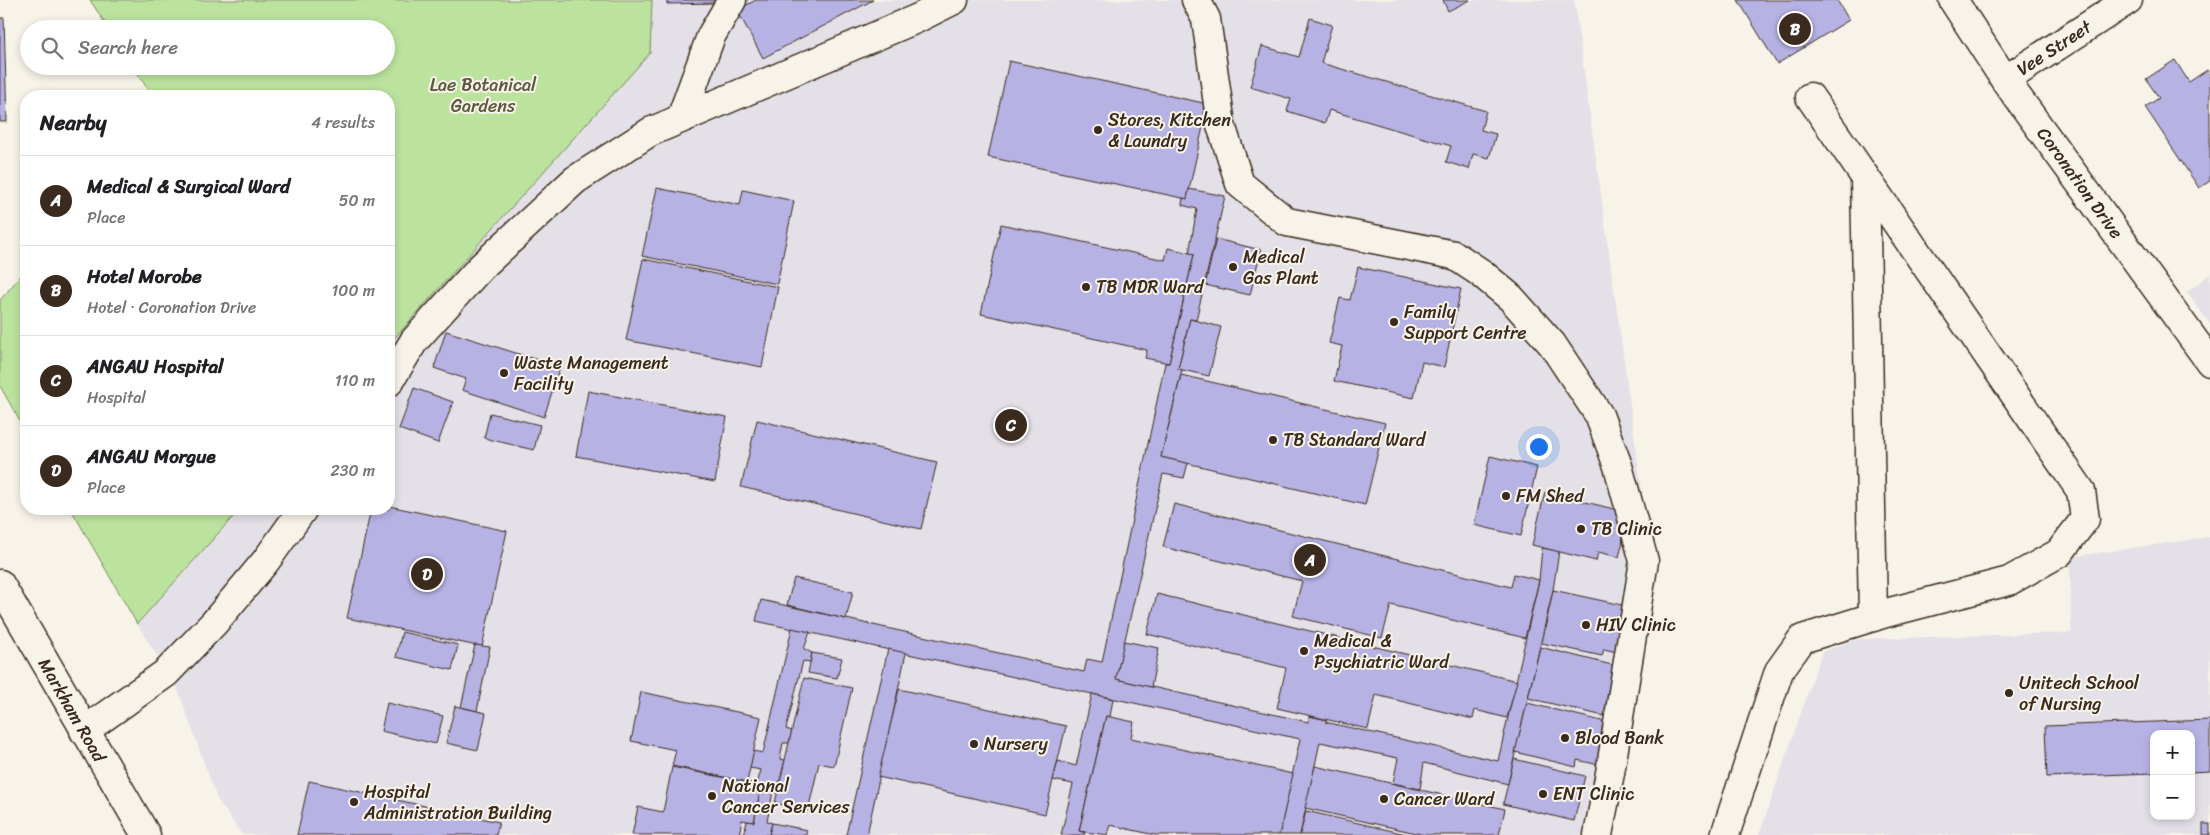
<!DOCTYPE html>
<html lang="en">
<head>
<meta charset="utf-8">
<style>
	:root { --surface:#fff; --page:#f6f6f6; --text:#202124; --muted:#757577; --line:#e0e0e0; --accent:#3b2a1e }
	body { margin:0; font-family:Sriracha,sans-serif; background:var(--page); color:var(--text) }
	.controls { position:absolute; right:15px; bottom:15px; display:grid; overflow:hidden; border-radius:10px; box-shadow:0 2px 8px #0003 }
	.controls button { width:45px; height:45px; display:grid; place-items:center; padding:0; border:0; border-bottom:1px solid var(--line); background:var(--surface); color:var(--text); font:25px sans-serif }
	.you { position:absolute; left:1538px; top:446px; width:18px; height:18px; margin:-12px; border:4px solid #fff; border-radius:50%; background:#1a73e8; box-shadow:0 0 0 8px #1a73e833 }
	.badge { display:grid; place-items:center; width:32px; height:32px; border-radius:50%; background:var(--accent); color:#fff; font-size:16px; font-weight:700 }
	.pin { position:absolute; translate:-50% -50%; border:2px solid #fff; box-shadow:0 1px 5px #0006 }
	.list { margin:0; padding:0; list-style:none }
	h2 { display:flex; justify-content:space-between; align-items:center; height:65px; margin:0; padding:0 20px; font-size:21px }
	h2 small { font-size:16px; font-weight:400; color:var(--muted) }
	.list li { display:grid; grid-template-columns:32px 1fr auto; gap:15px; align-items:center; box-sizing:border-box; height:90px; padding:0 20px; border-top:1px solid var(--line) }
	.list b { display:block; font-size:19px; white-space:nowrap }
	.list p { margin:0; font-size:16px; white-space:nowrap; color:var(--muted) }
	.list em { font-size:16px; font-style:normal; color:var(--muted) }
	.icon { flex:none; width:28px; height:28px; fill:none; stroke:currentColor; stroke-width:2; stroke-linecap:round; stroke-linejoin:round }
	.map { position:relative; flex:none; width:2210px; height:835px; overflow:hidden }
	.search { position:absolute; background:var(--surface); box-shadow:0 2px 8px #0003; left:20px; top:20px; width:375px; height:55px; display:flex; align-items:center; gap:12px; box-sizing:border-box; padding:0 18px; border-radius:28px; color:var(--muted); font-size:19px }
	.panel { position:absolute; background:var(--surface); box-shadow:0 2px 8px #0003; left:20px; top:90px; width:375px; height:425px; border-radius:20px }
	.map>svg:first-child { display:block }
</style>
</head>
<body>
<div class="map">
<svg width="2210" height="835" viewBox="0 0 2210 835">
	<rect width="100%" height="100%" fill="#f7f3e8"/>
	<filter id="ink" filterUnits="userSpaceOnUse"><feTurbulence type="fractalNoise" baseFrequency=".02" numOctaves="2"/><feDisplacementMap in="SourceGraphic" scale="10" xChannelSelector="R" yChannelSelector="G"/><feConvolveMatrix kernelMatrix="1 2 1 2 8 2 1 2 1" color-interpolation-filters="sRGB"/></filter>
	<g filter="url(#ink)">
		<g fill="#e4e0e7" fill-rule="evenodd">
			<path d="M652,0H1574L1644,506L1605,835H242L217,799L177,687L137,624L240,509H389V344L650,53Z"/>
			<path d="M2210,274V324L2187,292Z"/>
			<path d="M2210,537V835H1759L1822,652L1857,639L2071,633L2070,557ZM2154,734H2191V816H2154Z"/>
		</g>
		<g fill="#bbe39e" stroke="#7b865e">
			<path d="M90,0H652L650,53L389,344V96H152L133,66H386V29H109Z"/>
			<path d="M26,270V432L0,386V300Z"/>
			<path d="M71,509H240L137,624Z"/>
		</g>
		<g fill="#b7b2e4" stroke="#3b2a1e">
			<path d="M667,0H716V3L667,4Z"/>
			<path d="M756,0H873L763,58L737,10Z"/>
			<path d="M1443,0H1470L1448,11Z"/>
			<path d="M1738,0H1837L1849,20L1777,64Z"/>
			<path d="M0,18H4L7,122H0Z"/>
			<path d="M1310,18L1332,25L1321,63L1486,111L1481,130L1496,134L1489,158L1473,154L1469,169L1446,162L1451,146L1329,110L1325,123L1287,111L1291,99L1250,87L1262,46L1299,57Z"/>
			<path d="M2175,60L2189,82L2207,70L2210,75V181L2199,188L2145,107L2159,98L2146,79Z"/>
			<path d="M1009,61L1208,104L1187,199L988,157Z"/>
			<path d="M657,188L740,205L743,190L794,201L777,284L642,256Z"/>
			<path d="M1189,189L1225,196L1196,320L1190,319L1178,369L1182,370L1161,457L1188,463L1184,478L1163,474L1116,679L1308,722L1309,716L1327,720L1325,722L1498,761L1539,580L1542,548L1559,551L1553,590L1508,784L1424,763L1420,789L1393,783L1398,758L1320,742L1300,835H1279L1300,739L756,621L761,600L1084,672L1087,659L1102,662L1165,363H1169L1194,254L1189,253L1197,209L1182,205L1183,198L1187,199Z"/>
			<path d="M1001,224L1165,260L1168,248L1194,254L1169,363L1145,358L1147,350L981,314Z"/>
			<path d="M1216,239L1261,250L1250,295L1205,285Z"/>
			<path d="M643,259L778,287L762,367L626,340Z"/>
			<path d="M1358,267L1461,289L1444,367L1422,362L1414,398L1334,381L1342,346L1329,343L1340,298L1350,300Z"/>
			<path d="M1190,319L1221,327L1209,376L1178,369Z"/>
			<path d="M446,331L560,367L544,417L462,390L466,379L434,368Z"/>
			<path d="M1181,375L1385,423L1365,505L1161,457Z"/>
			<path d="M414,388L453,402L438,443L399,429Z"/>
			<path d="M588,391L727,417L715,482L576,456Z"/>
			<path d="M490,413L540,425L534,450L484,438Z"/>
			<path d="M757,420L937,462L921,529L741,487Z"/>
			<path d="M1490,456L1537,467L1521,536L1474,525Z"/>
			<path d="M1545,492L1630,513L1619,557L1598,552L1596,561L1532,545Z"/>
			<path d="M1174,504L1511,587L1514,574L1539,580L1525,638L1391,605L1382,638L1293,616L1302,581L1163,547Z"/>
			<path d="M389,506L507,531L482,647L347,618L371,509H389Z"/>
			<path d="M794,578L853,592L846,619L787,605Z"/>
			<path d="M1553,590L1631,607L1621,653L1604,649L1602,656L1542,643Z"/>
			<path d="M1157,594L1517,681L1507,718L1475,710L1473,719L1376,695L1368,729L1277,708L1286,668L1147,634Z"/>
			<path d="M792,628L810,632L804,649L812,653L810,662L803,661L786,729L792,731L789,743H783L780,759L785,760L777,793L773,792L767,821L772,823L769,835H744L747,821L754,822L761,785L757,784L761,770L750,768L753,751L763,753Z"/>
			<path d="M402,632L458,645L452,670L396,657Z"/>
			<path d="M1124,641L1159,648L1151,687L1116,679Z"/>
			<path d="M475,645L490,647L477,711L461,707Z"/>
			<path d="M1540,647L1620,667L1608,717L1528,698Z"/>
			<path d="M888,649L906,653L867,835H846Z"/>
			<path d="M812,653L842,658L837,678L808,673Z"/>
			<path d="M804,678L852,688L834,766L819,763L808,811L775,803Z"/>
			<path d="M899,689L1066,726L1045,814L878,777Z"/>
			<path d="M641,692L761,717L747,782L672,766L676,750L631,741Z"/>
			<path d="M1092,694L1113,699L1110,717L1106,716L1079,831L1085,833L1084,835H1061L1073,784L1053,780L1058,761L1076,766Z"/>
			<path d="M387,703L443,716L436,744L381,731Z"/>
			<path d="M1527,703L1614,724L1604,766L1577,760L1576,767L1515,752Z"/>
			<path d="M455,706L486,713L478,750L446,743Z"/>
			<path d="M1106,716L1134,722L1131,738L1293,774L1279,835H1155L1110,825L1107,835L1079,831Z"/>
			<path d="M2210,720V771L2191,772V734H2154V773L2047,777L2045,726Z"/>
			<path d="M1514,759L1585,776L1574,821L1503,804Z"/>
			<path d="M1315,766L1505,809L1499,835H1425L1305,808Z"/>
			<path d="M672,767L761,785L754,822L742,820L739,835H632L638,807L663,812Z"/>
			<path d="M309,781L499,822L496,835H297Z"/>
			<path d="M1306,811L1410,835H1300Z"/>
			<path d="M772,823L807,830L806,835H769Z"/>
			<rect x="2203" y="824" width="7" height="11"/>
		</g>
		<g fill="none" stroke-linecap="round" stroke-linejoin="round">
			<g stroke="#3b2a1e" stroke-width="31">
				<g id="minor">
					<path d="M1196,0L1206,19L1221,125L1240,184L1287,222L1454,255L1481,273L1511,298L1552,344L1599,415L1618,466L1644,561L1610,773L1598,835"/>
					<path d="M1953,0L2005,80L2210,362"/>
					<path d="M2005,80L2128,0"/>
					<path d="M681,118L711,36L732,0"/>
					<path d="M1865,177L1873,617"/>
					<path d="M389,382L414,341L481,267L575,180L650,132L916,19L954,0"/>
					<path d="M84,731L166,673L214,623L265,562L303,509"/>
					<path d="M1725,835L1779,671L1802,639L1886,613L2009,581L2059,553L2085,519L2081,491L1810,97"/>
				</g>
			</g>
			<g stroke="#3b2a1e" stroke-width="31">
				<path id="major" d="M0,584L146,835"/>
			</g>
			<use href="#minor" stroke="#f7f3e8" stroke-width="28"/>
			<use href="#major" stroke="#f7f3e8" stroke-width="28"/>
		</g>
	</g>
	<g fill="#3b2a1e" stroke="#f7f3e8" stroke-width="2">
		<circle cx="1098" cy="130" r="5"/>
		<circle cx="1233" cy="267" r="5"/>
		<circle cx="1086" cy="287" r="5"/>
		<circle cx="1394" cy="322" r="5"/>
		<circle cx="504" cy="373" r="5"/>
		<circle cx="1273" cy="440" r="5"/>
		<circle cx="1506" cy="496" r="5"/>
		<circle cx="1581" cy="529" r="5"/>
		<circle cx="1586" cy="625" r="5"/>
		<circle cx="1304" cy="651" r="5"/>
		<circle cx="2009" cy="693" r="5"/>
		<circle cx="1565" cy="738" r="5"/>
		<circle cx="974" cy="744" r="5"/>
		<circle cx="1543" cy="794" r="5"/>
		<circle cx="712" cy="796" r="5"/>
		<circle cx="1384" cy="799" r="5"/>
		<circle cx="354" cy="802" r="5"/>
	</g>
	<g text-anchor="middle" stroke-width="4" stroke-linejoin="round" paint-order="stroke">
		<g font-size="18" fill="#3b2a1e" stroke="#f7f3e8">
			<text transform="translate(2054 48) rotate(-33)" y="6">Vee Street</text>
			<text transform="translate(2080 183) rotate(54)" y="6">Coronation Drive</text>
			<text transform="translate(72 710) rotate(60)" y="6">Markham Road</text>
		</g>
		<g font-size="18" fill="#5b583e" stroke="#f7f3e8">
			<text x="483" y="91">Lae Botanical<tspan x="483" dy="21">Gardens</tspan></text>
		</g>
		<g font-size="18" fill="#3b2a1e" stroke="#f7f3e8" text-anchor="start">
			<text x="1108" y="126">Stores, Kitchen<tspan x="1108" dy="21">&amp; Laundry</tspan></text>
			<text x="1243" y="263">Medical<tspan x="1243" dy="21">Gas Plant</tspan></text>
			<text x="1096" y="293">TB MDR Ward</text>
			<text x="1404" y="318">Family<tspan x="1404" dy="21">Support Centre</tspan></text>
			<text x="514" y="369">Waste Management<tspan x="514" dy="21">Facility</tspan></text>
			<text x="1283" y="446">TB Standard Ward</text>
			<text x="1516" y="502">FM Shed</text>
			<text x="1591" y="535">TB Clinic</text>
			<text x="1596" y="631">HIV Clinic</text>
			<text x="1314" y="647">Medical &amp;<tspan x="1314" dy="21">Psychiatric Ward</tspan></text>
			<text x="2019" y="689">Unitech School<tspan x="2019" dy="21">of Nursing</tspan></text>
			<text x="1575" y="744">Blood Bank</text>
			<text x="984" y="750">Nursery</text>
			<text x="722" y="792">National<tspan x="722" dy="21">Cancer Services</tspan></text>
			<text x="364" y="798">Hospital<tspan x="364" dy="21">Administration Building</tspan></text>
			<text x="1553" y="800">ENT Clinic</text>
			<text x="1394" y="805">Cancer Ward</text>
		</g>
	</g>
</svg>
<div class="controls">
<button>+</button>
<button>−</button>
</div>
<div class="you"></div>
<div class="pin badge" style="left:1310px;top:560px">A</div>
<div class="pin badge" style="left:1795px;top:29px">B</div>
<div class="pin badge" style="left:1011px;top:425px">C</div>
<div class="pin badge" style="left:427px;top:574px">D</div>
<div class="search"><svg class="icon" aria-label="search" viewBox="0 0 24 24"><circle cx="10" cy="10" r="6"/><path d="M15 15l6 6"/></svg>Search here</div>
<section class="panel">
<h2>Nearby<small>4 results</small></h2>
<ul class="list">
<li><span class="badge">A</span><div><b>Medical &amp; Surgical Ward</b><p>Place</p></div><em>50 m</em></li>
<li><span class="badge">B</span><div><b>Hotel Morobe</b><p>Hotel · Coronation Drive</p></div><em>100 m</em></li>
<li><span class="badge">C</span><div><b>ANGAU Hospital</b><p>Hospital</p></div><em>110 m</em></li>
<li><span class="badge">D</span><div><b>ANGAU Morgue</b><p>Place</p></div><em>230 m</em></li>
</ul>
</section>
</div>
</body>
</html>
